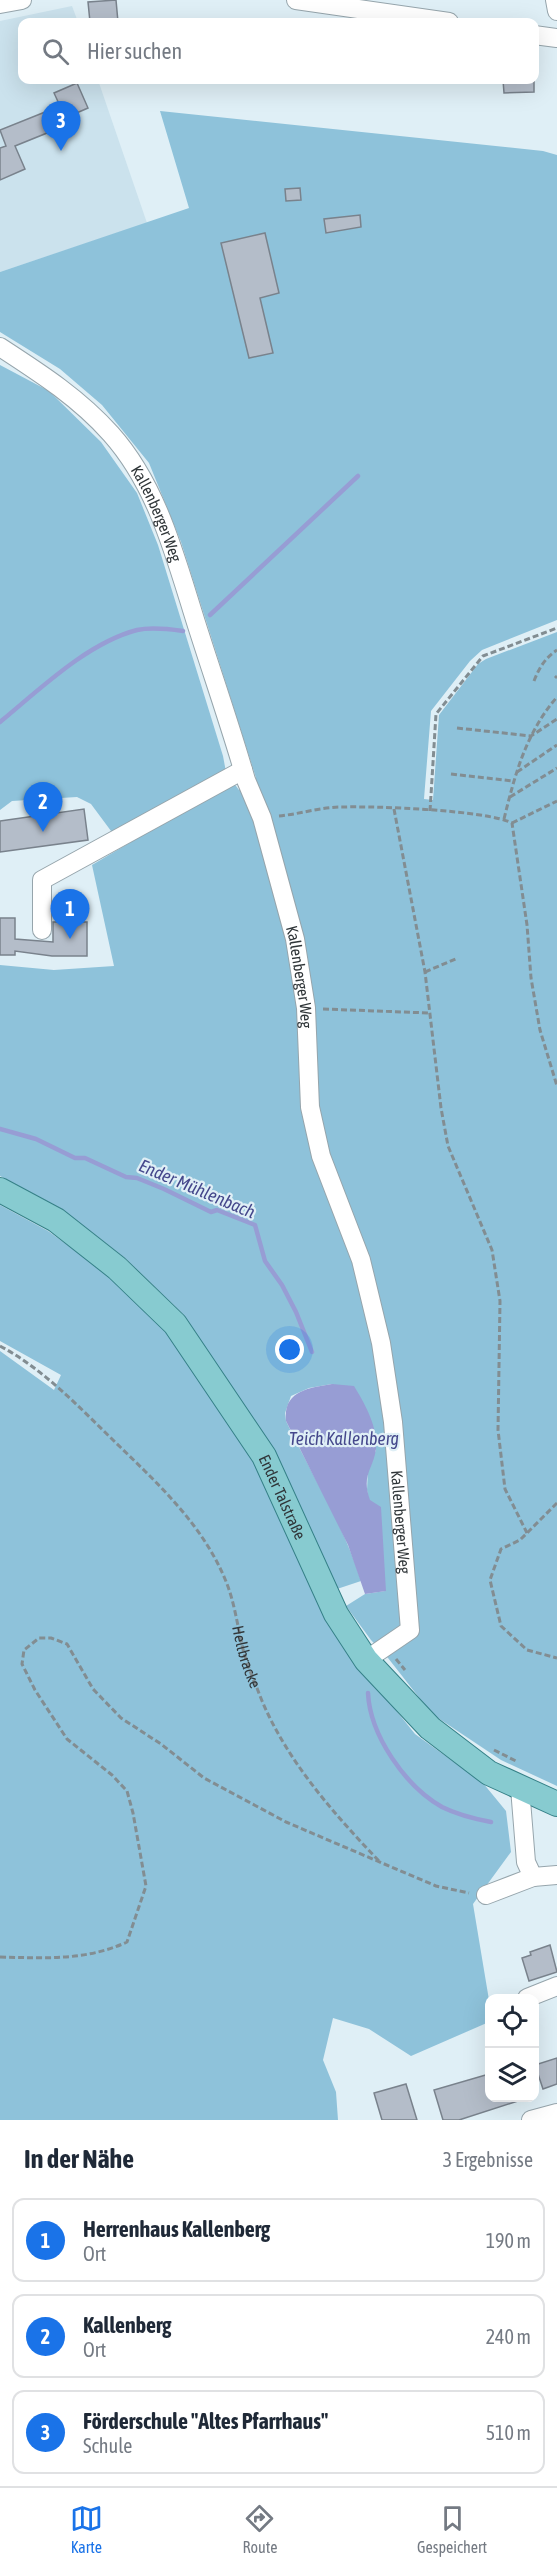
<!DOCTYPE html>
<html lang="de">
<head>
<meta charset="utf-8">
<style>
	:root { --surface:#fff; --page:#f6f6f7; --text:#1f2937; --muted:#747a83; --line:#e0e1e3; --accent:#1a73e8 }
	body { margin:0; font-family:"Asap Condensed",sans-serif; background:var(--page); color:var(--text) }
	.controls { position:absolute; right:18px; bottom:18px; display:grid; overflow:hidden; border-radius:12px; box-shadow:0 6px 24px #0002 }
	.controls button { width:54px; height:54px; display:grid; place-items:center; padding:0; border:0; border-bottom:2px solid var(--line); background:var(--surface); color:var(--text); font:30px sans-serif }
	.you { position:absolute; left:290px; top:1350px; width:21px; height:21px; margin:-15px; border:4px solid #fff; border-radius:50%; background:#1a73e8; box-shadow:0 0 0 9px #1a73e833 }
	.badge { display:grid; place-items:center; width:39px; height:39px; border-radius:50%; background:var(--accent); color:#fff; font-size:20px; font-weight:700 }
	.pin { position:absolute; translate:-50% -50px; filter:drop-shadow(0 2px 3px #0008) }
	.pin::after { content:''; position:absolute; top:32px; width:21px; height:18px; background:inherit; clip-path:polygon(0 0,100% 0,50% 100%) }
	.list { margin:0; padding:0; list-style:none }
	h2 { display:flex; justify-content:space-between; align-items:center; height:78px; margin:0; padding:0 24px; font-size:26px }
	h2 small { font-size:20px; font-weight:400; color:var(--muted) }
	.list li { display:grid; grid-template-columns:39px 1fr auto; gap:18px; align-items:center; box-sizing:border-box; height:84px; margin:0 12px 12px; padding:0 12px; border:2px solid var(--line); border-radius:12px }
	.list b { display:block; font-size:22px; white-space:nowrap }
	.list p { margin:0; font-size:20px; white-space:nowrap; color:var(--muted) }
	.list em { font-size:20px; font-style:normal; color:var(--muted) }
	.icon { flex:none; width:33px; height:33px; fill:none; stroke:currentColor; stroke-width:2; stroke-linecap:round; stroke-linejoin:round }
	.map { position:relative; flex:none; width:557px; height:2120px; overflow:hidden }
	.search { position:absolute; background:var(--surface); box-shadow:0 6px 24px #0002; left:18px; right:18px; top:18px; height:66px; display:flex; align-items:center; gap:15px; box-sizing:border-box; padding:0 21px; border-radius:12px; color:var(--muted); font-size:22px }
	.sheet { height:366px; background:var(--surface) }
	nav { display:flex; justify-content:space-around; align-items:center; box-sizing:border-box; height:84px; border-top:2px solid var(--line); background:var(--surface); font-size:16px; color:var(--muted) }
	nav a { display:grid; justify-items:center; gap:3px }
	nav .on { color:var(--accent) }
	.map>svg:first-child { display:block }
</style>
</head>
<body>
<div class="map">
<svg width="557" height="2120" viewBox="0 0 557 2120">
	<rect width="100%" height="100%" fill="#dfeff6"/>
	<path fill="#cbe2ed" d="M72,6L78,22H22V80H98L147,223L0,272V21Z"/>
	<g fill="#8ec2da">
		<path d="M160,111L543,151L557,155V620L482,650L470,661L431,711L424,799L433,800L439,715L478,664L486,659L557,632V1786L501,1760L432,1714L388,1658L371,1640L346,1606L365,1594L385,1591L367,1490L368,1469L376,1450L332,1384L309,1388L291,1396L285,1413L286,1421C311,1474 344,1525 361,1581L337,1589L273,1455L183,1314L125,1258L62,1209L0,1176V965L54,970L114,966L92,865L233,782L239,790L256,778L181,542L149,463L102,405L60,369L0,332V272L189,208Z"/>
		<path d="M0,365L49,391L101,442L137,493L158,545L223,756L226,772L114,835L91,804L77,797L12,801L0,810Z"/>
		<path d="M0,1205L48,1231L110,1276L168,1330L256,1462L363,1669L415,1734L483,1783L506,1811L511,1852L473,1904L489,2000V2022L411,2056L369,2029L333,2018L323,2060L336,2092L338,2120H0V1351L54,1390L61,1375L0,1341Z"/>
	</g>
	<path fill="#979dd4" d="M332,1384L354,1386C365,1404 378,1427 376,1449C373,1470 361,1475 370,1500L381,1507L386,1591L365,1594L348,1545L286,1421C283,1391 308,1388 332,1384Z"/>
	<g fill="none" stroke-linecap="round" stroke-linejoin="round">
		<g stroke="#979dd4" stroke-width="4.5">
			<path d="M210,615L358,476"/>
			<path d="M0,722C39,690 87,643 137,630C151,627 169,629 183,631"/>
			<path d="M0,1129L36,1139L75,1158H85L126,1177L137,1178L164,1189L211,1212L217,1210L255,1225L265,1261L282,1285L296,1312L312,1352"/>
			<path d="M368,1693C370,1735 405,1786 442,1807C456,1814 475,1819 491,1822"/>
		</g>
	</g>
	<g fill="#b4bdc9" stroke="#79828c" stroke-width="1.5">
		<path d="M116,0L118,22H90L88,2Z"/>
		<path d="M503,80H534V92L504,93Z"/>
		<path d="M77,83L88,108L44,127L47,133L15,146L25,169L0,180V148L6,146L0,130L60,106L54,93Z"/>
		<path d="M300,188L301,200L286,201L285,189Z"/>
		<path d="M360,215L361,227L326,233L324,219Z"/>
		<path d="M265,233L279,293L260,298L273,353L249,358L221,243Z"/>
		<path d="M84,809L88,840L0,852V821Z"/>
		<path d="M0,918H15V939L53,942V922H87V956H52L15,951V955H0Z"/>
		<path d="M550,1945L557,1972L529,1981L522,1958L531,1955L530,1952Z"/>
		<path d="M557,2058V2084L543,2089L535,2065Z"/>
		<path d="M489,2074V2097H520L521,2100L459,2120H443L434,2090Z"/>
		<path d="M406,2084L417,2120H382L374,2093Z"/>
	</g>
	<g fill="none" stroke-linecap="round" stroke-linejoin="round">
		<g stroke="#96a5ac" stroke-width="20">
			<g id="minor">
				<path d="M296,0L449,22"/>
				<path d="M555,0L557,11"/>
				<path d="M0,4L22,0"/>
				<path d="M534,35L557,38"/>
				<path id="s2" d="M0,347C40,373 79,398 111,434C160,489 177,564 199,632C215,682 232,731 246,780L262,818L295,939L306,1008L310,1107L321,1156L361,1260L381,1343L393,1422L410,1630L366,1660"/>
				<path d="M42,930V880L243,770"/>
				<path d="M520,1788L526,1862L533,1877"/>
				<path d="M486,1895L533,1877L557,1875"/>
				<path d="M527,1998L557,1986"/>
				<path d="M531,2120L557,2113"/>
			</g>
		</g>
		<g stroke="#358087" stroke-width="26">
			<g id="major">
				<path id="s3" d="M0,1190L56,1220L117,1268L175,1324L264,1456L336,1614L366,1660L430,1728L489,1773L557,1804"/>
			</g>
		</g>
		<g stroke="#828d92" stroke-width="3" stroke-dasharray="6 3" stroke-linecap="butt">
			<path d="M555,678L557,676"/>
			<path d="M534,681C539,668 545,658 557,650"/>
			<path d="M457,728L531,736L557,719"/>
			<path d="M517,772L557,745"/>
			<path d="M451,774L513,781"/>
			<path d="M510,797L557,768"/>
			<path d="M394,809L425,972L441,1108L448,1146L492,1250L500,1301L498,1430L505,1489L527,1533"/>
			<path d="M430,811L436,714L483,656L557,628"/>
			<path d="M279,816C300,814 321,807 342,807C376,806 486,810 512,823L527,925L531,978L540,1030L557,1086"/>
			<path d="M504,819C515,774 526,733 557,697"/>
			<path d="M512,823L557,801"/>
			<path d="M425,972L458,958"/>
			<path d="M323,1009L429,1013"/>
			<path id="s1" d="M0,1346C43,1369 77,1405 112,1439C155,1481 201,1522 225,1579C234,1600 237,1623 242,1645C245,1659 251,1674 257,1688C281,1754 331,1811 379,1861"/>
			<path d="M557,1503L520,1540L501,1549L490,1580L501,1626L527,1650L557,1658"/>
			<path d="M396,1659L405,1670"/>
			<path d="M494,1750L518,1762"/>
			<path d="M0,1957C44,1958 86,1961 127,1942L146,1886L133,1813L127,1791L112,1775L67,1739L35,1690L22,1664L24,1650L39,1638H51L67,1644L93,1689L121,1718L161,1744L204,1778L286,1822L382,1863L436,1886L469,1893"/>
		</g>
		<use href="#minor" stroke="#fff" stroke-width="18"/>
		<use href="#major" stroke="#87cbd0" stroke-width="24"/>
	</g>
	<g text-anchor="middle" stroke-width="4.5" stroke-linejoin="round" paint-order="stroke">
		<g font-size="16" fill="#303639" stroke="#dfeff6">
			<text dy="6" stroke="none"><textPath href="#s2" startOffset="234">Kallenberger Weg</textPath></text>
			<text dy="6" stroke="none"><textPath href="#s2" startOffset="720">Kallenberger Weg</textPath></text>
			<text dy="6" stroke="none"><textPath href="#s3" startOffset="426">Ender Talstraße</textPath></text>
			<text dy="6" stroke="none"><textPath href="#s2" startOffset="1278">Kallenberger Weg</textPath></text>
			<text dy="6" stroke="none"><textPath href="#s1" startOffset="408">Hellbracke</textPath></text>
		</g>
		<g font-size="18" font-style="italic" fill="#44478b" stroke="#dfeff6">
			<text transform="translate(197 1189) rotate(23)" y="6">Ender Mühlenbach</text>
			<text x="344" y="1445">Teich Kallenberg</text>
		</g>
	</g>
</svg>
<div class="controls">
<button><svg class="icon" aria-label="locate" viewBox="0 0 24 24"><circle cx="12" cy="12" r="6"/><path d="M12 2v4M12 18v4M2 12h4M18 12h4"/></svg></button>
<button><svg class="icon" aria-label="layers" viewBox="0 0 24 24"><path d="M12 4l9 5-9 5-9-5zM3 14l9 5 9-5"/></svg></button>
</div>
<div class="you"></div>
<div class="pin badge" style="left:70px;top:939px">1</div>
<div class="pin badge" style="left:43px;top:832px">2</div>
<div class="pin badge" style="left:61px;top:151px">3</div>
<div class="search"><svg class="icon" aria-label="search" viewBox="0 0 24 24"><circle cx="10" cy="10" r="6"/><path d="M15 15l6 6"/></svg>Hier suchen</div>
</div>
<section class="sheet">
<h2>In der Nähe<small>3 Ergebnisse</small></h2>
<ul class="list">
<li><span class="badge">1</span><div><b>Herrenhaus Kallenberg</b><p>Ort</p></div><em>190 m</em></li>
<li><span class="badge">2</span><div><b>Kallenberg</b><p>Ort</p></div><em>240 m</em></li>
<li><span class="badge">3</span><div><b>Förderschule &quot;Altes Pfarrhaus&quot;</b><p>Schule</p></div><em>510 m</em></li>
</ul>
</section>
<nav>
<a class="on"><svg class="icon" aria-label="map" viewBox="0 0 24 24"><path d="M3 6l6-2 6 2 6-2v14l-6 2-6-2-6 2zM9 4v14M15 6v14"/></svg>Karte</a>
<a><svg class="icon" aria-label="directions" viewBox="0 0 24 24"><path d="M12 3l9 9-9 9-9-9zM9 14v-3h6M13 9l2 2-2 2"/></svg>Route</a>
<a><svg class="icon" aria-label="saved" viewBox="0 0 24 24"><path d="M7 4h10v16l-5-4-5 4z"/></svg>Gespeichert</a>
</nav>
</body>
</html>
